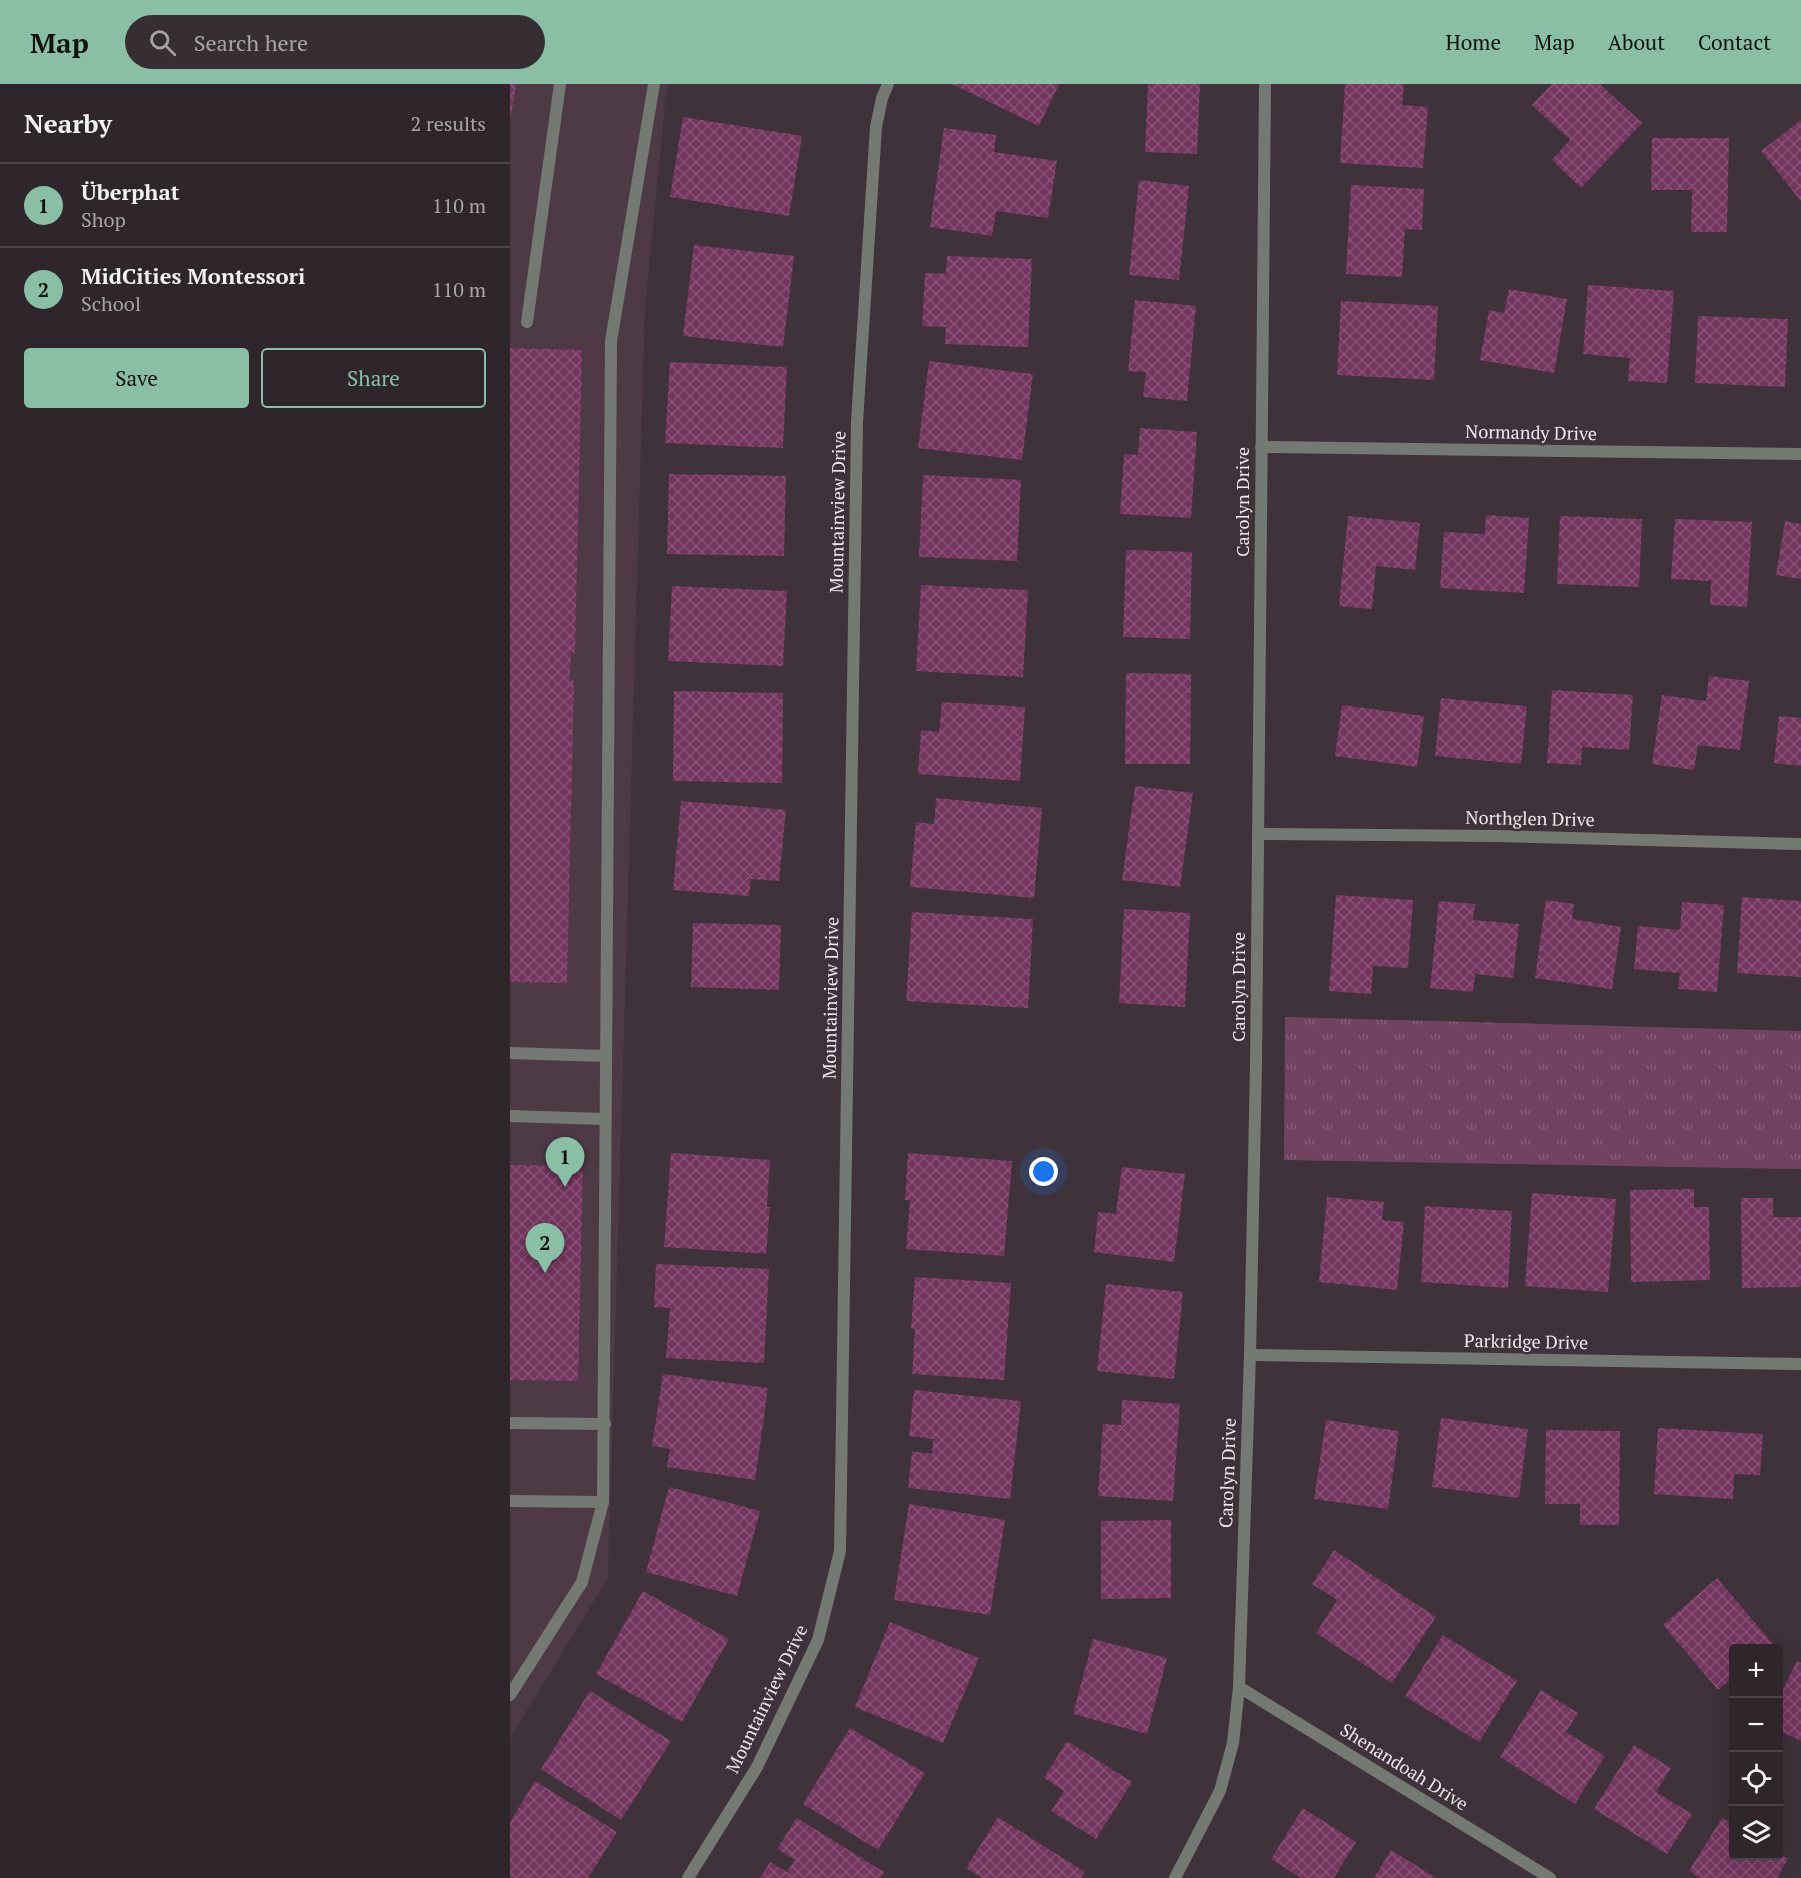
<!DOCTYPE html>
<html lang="en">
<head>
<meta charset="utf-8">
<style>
	:root { --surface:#2f262c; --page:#372e34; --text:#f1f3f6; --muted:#a7a5a9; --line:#4a4348; --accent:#8abfa5 }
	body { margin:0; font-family:"PT Serif",serif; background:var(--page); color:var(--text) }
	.controls { position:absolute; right:18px; bottom:18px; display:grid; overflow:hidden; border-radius:6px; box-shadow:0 6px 24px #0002 }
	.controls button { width:54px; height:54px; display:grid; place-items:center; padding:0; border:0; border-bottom:2px solid var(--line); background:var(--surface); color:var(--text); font:30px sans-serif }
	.you { position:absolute; left:534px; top:1088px; width:21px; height:21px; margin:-15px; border:4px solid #fff; border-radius:50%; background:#1a73e8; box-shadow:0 0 0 9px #1a73e833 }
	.badge { display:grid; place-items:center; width:39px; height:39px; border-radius:50%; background:var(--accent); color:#111; font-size:20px; font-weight:700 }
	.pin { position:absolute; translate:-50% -50px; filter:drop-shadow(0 2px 3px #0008) }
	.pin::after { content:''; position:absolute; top:32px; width:21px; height:18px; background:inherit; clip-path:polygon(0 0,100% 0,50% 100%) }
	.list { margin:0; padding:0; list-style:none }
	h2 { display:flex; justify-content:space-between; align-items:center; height:78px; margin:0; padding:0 24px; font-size:26px }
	h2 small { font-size:20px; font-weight:400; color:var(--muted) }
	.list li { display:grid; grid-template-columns:39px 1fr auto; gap:18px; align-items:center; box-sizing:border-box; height:84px; padding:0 24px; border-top:2px solid var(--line) }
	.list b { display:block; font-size:22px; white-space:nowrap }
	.list p { margin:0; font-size:20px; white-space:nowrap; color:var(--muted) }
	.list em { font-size:20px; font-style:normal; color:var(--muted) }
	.actions { display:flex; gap:12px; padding:18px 24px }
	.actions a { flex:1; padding:14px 0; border:2px solid var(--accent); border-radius:6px; text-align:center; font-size:21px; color:var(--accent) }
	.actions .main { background:var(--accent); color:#111 }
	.icon { flex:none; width:33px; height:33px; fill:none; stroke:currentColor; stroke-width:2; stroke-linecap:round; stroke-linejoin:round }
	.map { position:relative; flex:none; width:1291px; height:1794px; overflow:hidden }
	header { display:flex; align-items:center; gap:36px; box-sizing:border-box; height:84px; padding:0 30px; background:var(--accent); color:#111 }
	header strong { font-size:28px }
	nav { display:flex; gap:33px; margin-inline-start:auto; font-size:21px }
	.search { width:420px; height:54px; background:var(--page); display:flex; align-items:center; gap:15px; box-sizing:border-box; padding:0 21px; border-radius:33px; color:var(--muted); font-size:22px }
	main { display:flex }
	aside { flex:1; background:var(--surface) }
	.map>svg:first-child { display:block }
</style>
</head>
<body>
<header>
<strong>Map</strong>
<div class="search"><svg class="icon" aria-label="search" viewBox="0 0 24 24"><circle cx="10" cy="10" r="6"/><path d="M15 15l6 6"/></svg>Search here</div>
<nav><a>Home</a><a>Map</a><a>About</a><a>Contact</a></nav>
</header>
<main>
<aside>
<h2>Nearby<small>2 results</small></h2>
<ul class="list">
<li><span class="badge">1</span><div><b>Überphat</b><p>Shop</p></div><em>110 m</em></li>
<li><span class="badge">2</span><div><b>MidCities Montessori</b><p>School</p></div><em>110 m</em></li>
</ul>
<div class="actions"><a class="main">Save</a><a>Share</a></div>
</aside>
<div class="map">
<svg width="1291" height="1794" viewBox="0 0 1291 1794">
	<defs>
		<pattern id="grass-tufts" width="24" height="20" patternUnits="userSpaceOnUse" patternTransform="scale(1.5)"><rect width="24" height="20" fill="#724361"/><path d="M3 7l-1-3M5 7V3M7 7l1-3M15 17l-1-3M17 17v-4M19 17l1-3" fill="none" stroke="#875e78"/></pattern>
		<pattern id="building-cross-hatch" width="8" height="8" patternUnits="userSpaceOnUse" patternTransform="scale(1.5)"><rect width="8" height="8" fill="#74355e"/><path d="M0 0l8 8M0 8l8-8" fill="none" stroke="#885275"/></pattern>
	</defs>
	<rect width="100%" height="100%" fill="#3f323a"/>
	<path fill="#4d3a45" d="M0,0H157L135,223L98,1494L0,1654Z"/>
	<path fill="url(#grass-tufts)" d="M775,933L1291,947V1085L774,1076Z"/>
	<g fill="url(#building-cross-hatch)">
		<path d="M0,0H6L1,31H0Z"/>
		<path d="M442,0H549L529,42Z"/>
		<path d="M638,0H690L687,70L635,68Z"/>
		<path d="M835,0H894L892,21L918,23L913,84L830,79Z"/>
		<path d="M1042,0H1090L1132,39L1071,104L1042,76L1060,56L1022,21Z"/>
		<path d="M173,33L292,52L279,132L160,113Z"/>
		<path d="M1291,36V117L1251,67Z"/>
		<path d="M434,44L486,51L484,68L547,77L538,134L486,127L482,152L420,143Z"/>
		<path d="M1142,54H1219L1217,148H1181L1182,106H1141Z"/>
		<path d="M629,96L679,102L669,196L619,191Z"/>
		<path d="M841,101L914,105L912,146L895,145L892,193L836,190Z"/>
		<path d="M184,161L284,172L273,263L173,252Z"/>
		<path d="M437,172L522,175L518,263L435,260L436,243L412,242L415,189L436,190Z"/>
		<path d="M1078,201L1164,207L1157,299L1118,297L1120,274L1073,270Z"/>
		<path d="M999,205L1057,215L1044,289L970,276L979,226L994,229Z"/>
		<path d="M625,216L686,222L677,317L633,313L636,288L618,287Z"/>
		<path d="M831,217L928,222L924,296L827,291Z"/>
		<path d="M1188,232L1278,235L1275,303L1185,299Z"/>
		<path d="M0,264L72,266L65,569H61L60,596L64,597L57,899L0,898Z"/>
		<path d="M419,277L523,290L512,376L408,364Z"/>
		<path d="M160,278L277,283L273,364L155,359Z"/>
		<path d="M630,344L687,348L681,434L610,430L614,370L628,371Z"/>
		<path d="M159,390L276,392L274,472L157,470Z"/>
		<path d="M413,391L511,396L507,477L409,473Z"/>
		<path d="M976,431L1019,434L1014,509L930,504L934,448L975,450Z"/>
		<path d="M838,432L910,439L905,486L866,482L862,525L829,522Z"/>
		<path d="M1050,432L1132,435L1129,503L1047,500Z"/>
		<path d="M1165,435L1242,438L1237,523L1200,521L1201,497L1161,495Z"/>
		<path d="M1275,437L1291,440V495L1266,491Z"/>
		<path d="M616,466L682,468L680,555L613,553Z"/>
		<path d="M411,501L518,506L513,593L406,587Z"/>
		<path d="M162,502L277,507L273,582L158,577Z"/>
		<path d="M616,589L681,590L680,680H615Z"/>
		<path d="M1199,592L1239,597L1230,666L1188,661L1184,686L1142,680L1152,611L1196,617Z"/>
		<path d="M1042,606L1123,611L1119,666L1072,663L1071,681L1037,679Z"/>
		<path d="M164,607L273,609L272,699L163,697Z"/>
		<path d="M931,614L1017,622L1011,680L925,672Z"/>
		<path d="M432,618L515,623L510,697L408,690L411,646L429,648Z"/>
		<path d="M832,621L914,632L907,683L825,672Z"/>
		<path d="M1269,632L1291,634V682L1264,679Z"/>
		<path d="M625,702L683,709L670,803L612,796Z"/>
		<path d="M426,714L532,724L524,814L400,803L406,738L424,740Z"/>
		<path d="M171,717L276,726L269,797L241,795L239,812L163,806Z"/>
		<path d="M826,811L903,816L898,884L863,882L861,910L819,907Z"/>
		<path d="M1232,813L1291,817V893L1227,889Z"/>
		<path d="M1036,816L1064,820L1062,835L1111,843L1102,905L1025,894Z"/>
		<path d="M929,817L965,820L963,836L1009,840L1003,894L965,890L963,908L920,904Z"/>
		<path d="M1172,818L1214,821L1207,908L1168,905L1170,889L1124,885L1128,842L1170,846Z"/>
		<path d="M614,825L680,829L675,923L609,919Z"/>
		<path d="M402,828L523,835L518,924L396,917Z"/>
		<path d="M183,839L271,841L269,906L181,903Z"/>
		<path d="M161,1069L260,1076L257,1123H260L256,1170L154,1163Z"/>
		<path d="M398,1069L502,1077L494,1172L396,1165L400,1116H395Z"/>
		<path d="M0,1081L73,1082L68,1297L0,1296Z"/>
		<path d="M612,1083L675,1090L664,1178L584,1168L588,1128L606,1130Z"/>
		<path d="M1184,1105V1123H1199L1200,1196L1121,1198L1120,1106Z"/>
		<path d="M1022,1109L1106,1115L1098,1208L1015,1202Z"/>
		<path d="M817,1113L874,1118L872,1136L894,1138L887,1206L809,1198Z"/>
		<path d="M1231,1114H1263V1133H1291V1203L1232,1204Z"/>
		<path d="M915,1122L1002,1127L998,1204L911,1198Z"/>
		<path d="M146,1180L259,1185L254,1279L156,1274L160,1224L144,1223Z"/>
		<path d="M405,1193L501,1199L494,1296L402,1290L405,1245L401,1244Z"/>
		<path d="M596,1200L673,1208L664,1295L587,1287Z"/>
		<path d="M153,1290L258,1304L245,1396L157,1383L160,1365L142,1362Z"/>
		<path d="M404,1306L511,1317L500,1415L398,1404L402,1367L422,1370L423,1355L399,1352Z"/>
		<path d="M612,1316L670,1320L663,1417L588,1412L593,1340L611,1341Z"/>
		<path d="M931,1334L1018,1345L1009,1414L922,1403Z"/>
		<path d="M816,1336L889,1347L878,1425L804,1415Z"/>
		<path d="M1148,1344L1253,1350L1250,1391L1224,1390L1223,1415L1144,1410Z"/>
		<path d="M1036,1346L1110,1347L1109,1441H1070V1420H1035Z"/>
		<path d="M159,1403L250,1427L227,1512L136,1488Z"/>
		<path d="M399,1420L495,1436L480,1531L384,1516Z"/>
		<path d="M661,1436V1514L591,1515V1437Z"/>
		<path d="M824,1466L926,1533L882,1599L806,1549L827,1516L802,1500Z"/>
		<path d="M1207,1494L1263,1560L1257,1564H1224V1593L1208,1606L1153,1541Z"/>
		<path d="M133,1507L219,1555L172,1638L86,1590Z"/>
		<path d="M380,1538L469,1574L433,1659L345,1623Z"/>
		<path d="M933,1551L1007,1597L969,1658L895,1612Z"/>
		<path d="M583,1555L657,1574L637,1650L563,1630Z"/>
		<path d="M1287,1577L1291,1579V1657L1268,1646V1615Z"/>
		<path d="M1031,1606L1068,1629L1056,1648L1095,1672L1065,1720L990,1673Z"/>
		<path d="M80,1607L161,1657L111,1736L31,1685Z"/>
		<path d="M340,1644L415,1689L368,1766L293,1720Z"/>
		<path d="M557,1657L622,1698L586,1755L541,1727L554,1707L534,1694Z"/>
		<path d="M1124,1661L1161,1684L1146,1708L1182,1730L1157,1770L1084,1725Z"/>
		<path d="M25,1697L107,1748L78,1794H0V1738Z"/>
		<path d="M793,1724L846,1758L824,1794H791L761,1775Z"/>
		<path d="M488,1733L575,1788L571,1794H472L456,1784Z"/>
		<path d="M287,1734L374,1788L370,1794H250L260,1778L277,1788L285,1776L267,1765Z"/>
		<path d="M1212,1734L1224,1741V1772H1268V1769L1278,1775L1267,1794H1190L1179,1787Z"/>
		<path d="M881,1766L926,1794H864Z"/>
	</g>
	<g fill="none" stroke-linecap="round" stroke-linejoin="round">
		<g stroke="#757973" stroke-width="12">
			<path d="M17,238L50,0"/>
			<path d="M0,969L96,972"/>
			<path d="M0,1032L94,1035"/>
			<path d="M0,1339L95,1340"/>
			<path d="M0,1417L93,1418"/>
			<path d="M0,1611L72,1498L93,1418L101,257L144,0"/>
		</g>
		<g stroke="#757973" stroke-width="12">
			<path d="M751,363L1291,370"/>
			<path d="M748,750L985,752L1291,760"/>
			<path d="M740,1271L1291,1280"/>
			<path d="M729,1603L1040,1794"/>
			<path d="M178,1794L247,1683L308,1556L330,1467L347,338L366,43L372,14L378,0"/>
			<path d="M665,1794L710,1707L723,1659L729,1603L740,1271L746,981L755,0"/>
		</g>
	</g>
	<g text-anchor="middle" stroke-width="5" stroke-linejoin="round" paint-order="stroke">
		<g font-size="18" fill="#f1e8ed" stroke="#3f323a">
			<text transform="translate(1021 349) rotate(1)" y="6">Normandy Drive</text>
			<text transform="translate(733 418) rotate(-90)" y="6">Carolyn Drive</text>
			<text transform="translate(328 428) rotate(-89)" y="6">Mountainview Drive</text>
			<text transform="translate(1020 735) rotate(1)" y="6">Northglen Drive</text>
			<text transform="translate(729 903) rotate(-90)" y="6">Carolyn Drive</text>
			<text transform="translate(321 914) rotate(-89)" y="6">Mountainview Drive</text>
			<text transform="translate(1016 1258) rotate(1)" y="6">Parkridge Drive</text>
			<text transform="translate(718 1389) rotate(-88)" y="6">Carolyn Drive</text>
			<text transform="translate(257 1615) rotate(-64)" y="6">Mountainview Drive</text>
			<text transform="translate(894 1683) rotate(32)" y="6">Shenandoah Drive</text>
		</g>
	</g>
</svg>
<div class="controls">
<button>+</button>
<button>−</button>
<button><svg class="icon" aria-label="locate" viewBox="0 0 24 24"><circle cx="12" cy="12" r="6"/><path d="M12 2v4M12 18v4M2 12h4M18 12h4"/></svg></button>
<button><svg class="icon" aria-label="layers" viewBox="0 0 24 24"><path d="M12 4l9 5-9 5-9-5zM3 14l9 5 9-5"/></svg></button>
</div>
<div class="you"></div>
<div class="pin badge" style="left:55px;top:1103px">1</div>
<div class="pin badge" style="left:35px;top:1189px">2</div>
</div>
</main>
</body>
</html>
